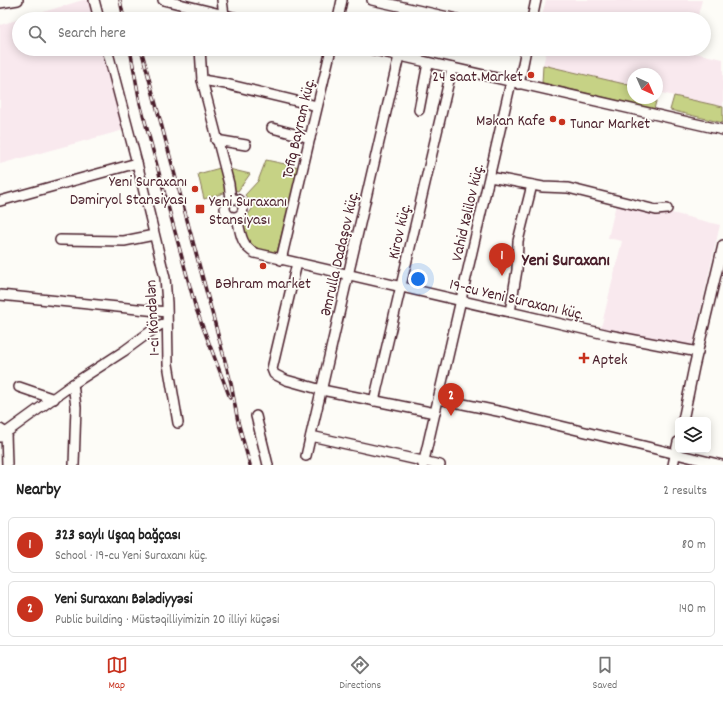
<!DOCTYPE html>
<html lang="en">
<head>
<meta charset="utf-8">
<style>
	:root { --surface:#fff; --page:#f2f2f2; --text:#222; --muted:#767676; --line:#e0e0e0; --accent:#c8321e }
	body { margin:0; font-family:Dekko,sans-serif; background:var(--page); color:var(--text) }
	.controls { position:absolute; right:12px; bottom:12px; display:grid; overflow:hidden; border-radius:6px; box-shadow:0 2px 10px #0003 }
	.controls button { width:36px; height:36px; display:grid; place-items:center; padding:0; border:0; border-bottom:1px solid var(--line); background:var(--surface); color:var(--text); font:20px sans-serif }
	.compass { position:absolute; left:627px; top:68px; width:36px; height:36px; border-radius:50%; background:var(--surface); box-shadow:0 2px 10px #0003; rotate:135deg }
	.you { position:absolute; left:418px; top:279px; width:14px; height:14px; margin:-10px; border:3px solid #fff; border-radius:50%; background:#1a73e8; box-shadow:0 0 0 6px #1a73e833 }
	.badge { display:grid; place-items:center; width:26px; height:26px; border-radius:50%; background:var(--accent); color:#fff; font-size:13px; font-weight:700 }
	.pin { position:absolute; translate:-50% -33px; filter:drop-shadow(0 1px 2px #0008) }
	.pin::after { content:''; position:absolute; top:21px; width:14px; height:12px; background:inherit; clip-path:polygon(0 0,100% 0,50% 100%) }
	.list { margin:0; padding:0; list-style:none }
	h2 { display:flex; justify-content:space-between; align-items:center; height:52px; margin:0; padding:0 16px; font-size:17px }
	h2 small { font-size:13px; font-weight:400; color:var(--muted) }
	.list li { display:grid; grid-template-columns:26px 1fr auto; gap:12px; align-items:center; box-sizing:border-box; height:56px; margin:0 8px 8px; padding:0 8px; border:1px solid var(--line); border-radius:6px }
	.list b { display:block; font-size:15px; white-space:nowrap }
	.list p { margin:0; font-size:13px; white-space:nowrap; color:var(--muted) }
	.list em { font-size:13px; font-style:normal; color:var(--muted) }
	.icon { flex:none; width:22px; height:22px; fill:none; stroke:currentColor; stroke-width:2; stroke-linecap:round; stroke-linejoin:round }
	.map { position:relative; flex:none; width:723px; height:465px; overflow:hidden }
	.search { position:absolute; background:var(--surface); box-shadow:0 2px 10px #0003; left:12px; right:12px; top:12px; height:44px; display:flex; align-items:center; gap:10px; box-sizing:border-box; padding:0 14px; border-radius:22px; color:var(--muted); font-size:15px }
	.sheet { height:180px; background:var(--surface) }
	nav { display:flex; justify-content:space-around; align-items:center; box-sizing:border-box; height:56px; border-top:1px solid var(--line); background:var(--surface); font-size:11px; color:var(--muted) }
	nav a { display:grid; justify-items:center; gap:2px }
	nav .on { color:var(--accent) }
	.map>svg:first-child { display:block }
</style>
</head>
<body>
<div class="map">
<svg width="723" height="465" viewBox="0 0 723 465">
	<rect width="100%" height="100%" fill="#fdfcf7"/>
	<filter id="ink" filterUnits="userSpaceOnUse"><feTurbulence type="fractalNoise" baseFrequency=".025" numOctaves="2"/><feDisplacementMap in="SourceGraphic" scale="8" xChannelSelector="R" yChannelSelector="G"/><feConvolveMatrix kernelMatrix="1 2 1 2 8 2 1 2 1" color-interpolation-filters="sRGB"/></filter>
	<g filter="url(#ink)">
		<g fill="#f9e9ee">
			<path d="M83,0H89L94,19H19V49H102L124,130L0,164V25Z"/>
			<path d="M546,0H702L697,19H552L542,15Z"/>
			<path d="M547,49H691L690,52L723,59V107L657,92V74H633V86L543,65Z"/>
			<path d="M616,204L661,215L668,212L720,225L692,347L601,328L622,241L608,238Z"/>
		</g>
		<g fill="#c6d285" stroke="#887858">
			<path d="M543,65L633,86V98H657L654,109L542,83Z"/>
			<path d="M674,96L723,107V123L670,110Z"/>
			<path d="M266,160L299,167L276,256L252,248C242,227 240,226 254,206L245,195L258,181Z"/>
			<path d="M220,168L227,192L204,199L198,174Z"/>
			<path d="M229,169L250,174L238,191L234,190Z"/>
		</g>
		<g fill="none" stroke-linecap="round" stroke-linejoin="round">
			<g stroke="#4a1f2b" stroke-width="12">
				<g id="minor">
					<path d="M94,0L99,19"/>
					<path d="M163,0L241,19"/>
					<path d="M222,0L224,15"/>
					<path d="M372,0L457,19"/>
					<path d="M0,3L18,0"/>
					<path d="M338,19L342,0"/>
					<path d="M532,19L536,0"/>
					<path d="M107,49L137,163L165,278L167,303L168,364L178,423"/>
					<path d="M200,49L202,80L229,184L231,199"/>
					<path d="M370,49L723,130"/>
					<path d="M202,80L226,84L317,106"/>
					<path d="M519,84L526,49"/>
					<path d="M419,110L428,63"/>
					<path d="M272,128L310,138"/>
					<path d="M216,140L246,145"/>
					<path d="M490,177L543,187L568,188L656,210L667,209"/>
					<circle cx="234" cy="208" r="9"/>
					<path d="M0,201L137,163"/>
					<path d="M237,217C240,230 241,247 255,253L609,335L698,352"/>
					<path d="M60,240L124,241L154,235"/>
					<path d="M281,260L331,49"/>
					<path d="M297,263L272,369L274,374L286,380L322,390L435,413"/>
					<path d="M0,295L167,312"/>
					<path d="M510,312L517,270L518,241L532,185"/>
					<path d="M73,384L76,407L74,465"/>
					<path d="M19,387L54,399"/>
					<path d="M439,399L507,413L722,465"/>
					<path d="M374,401L452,68"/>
					<path d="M256,416L268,465"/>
					<path d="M683,420L694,367L723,245"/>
					<path d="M0,429L6,433L7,465"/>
					<path d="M311,436L440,465"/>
					<path d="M0,437L73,384L124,351L154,329L160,325L167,323"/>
					<path d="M306,456L399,56"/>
					<path d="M423,465L511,82"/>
					<path d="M673,465L678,442"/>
				</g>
			</g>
			<use href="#minor" stroke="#fdfcf7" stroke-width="9"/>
			<g stroke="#4a1f2b" stroke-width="3.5">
				<g id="rail">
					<path d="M120,0L124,19"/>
					<path d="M130,49L140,103L196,309L230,398"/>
					<path d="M141,49L231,383L238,422L250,465"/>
				</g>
			</g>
			<use href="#rail" stroke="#fdfcf7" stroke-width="2" stroke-dasharray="6" stroke-linecap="butt"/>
		</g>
	</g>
	<g fill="#c8321e" stroke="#fdfcf7" stroke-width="1.5">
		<circle cx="531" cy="75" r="4"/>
		<circle cx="553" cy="119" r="4"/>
		<circle cx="562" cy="122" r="4"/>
		<circle cx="195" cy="189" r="4"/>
		<rect x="195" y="204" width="10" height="10" rx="2"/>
		<circle cx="263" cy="266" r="4"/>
		<path d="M582 352h4v4h4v4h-4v4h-4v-4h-4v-4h4z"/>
	</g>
	<g text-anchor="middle" stroke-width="3.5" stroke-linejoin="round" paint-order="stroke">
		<g font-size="16" fill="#4a1f2b" stroke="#fdfcf7" text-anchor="end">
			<text x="523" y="81">24 saat Market</text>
			<text x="545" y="125">Məkan Kafe</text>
			<text x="570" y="128" text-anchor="start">Tunar Market</text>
			<text x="187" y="186">Yeni Suraxanı<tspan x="187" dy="18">Dəmiryol Stansiyası</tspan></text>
			<text x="209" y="206" text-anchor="start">Yeni Suraxanı<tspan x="209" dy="18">Stansiyası</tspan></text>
			<text x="263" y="288" text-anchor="middle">Bәhram market</text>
			<text x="592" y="364" text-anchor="start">Aptek</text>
		</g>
		<g font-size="16" fill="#4a1f2b" stroke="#fdfcf7">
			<text transform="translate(297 128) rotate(-77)" y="6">Tofiq Bayram küç.</text>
			<text transform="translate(466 212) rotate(-77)" y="6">Vahid Xəlilov küç.</text>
			<text transform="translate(398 231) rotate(-77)" y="6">Kirov küç.</text>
			<text transform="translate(338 253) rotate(-77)" y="6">Əmrulla Dadaşov küç.</text>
			<text transform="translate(517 298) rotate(13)" y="6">19-cu Yeni Suraxanı küç.</text>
			<text transform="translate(151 318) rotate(-93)" y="6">1-ci Köndələn</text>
		</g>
		<g font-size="18" font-weight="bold" fill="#4a1f2b" stroke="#fdfcf7">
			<text x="566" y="265">Yeni Suraxanı</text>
		</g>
	</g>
</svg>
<div class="controls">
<button><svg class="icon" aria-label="layers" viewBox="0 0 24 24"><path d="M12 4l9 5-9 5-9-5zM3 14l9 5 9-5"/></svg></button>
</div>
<svg class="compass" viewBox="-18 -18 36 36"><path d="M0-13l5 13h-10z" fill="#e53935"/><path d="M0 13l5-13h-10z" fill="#767676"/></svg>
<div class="you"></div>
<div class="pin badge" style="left:502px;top:276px">1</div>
<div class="pin badge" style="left:451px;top:416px">2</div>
<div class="search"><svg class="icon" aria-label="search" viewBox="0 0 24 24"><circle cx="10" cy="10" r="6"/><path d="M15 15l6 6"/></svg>Search here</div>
</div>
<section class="sheet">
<h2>Nearby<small>2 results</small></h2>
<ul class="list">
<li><span class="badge">1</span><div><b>323 saylı Uşaq bağçası</b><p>School · 19-cu Yeni Suraxanı küç.</p></div><em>80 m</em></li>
<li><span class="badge">2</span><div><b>Yeni Suraxanı Bələdiyyəsi</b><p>Public building · Müstəqilliyimizin 20 illiyi küçəsi</p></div><em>140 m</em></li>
</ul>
</section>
<nav>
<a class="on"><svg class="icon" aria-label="map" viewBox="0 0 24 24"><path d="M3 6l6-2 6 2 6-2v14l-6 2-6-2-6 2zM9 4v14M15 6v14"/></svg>Map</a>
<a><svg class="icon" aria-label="directions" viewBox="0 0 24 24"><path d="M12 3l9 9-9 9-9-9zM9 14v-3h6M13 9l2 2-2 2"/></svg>Directions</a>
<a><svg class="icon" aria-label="saved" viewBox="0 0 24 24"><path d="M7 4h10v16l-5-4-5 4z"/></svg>Saved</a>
</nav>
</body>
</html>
